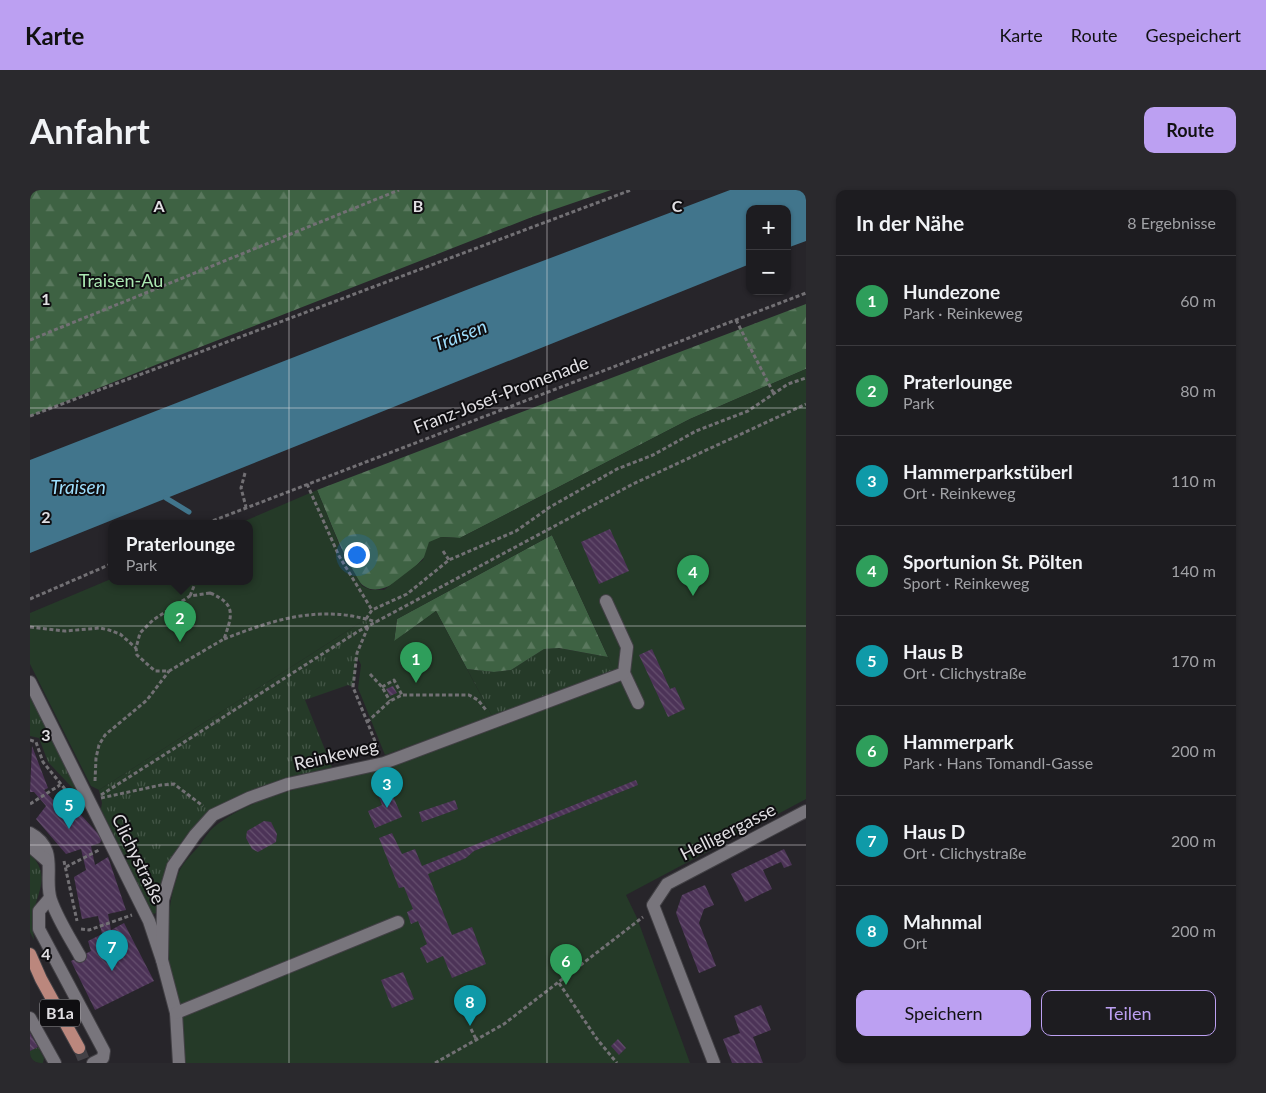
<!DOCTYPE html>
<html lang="de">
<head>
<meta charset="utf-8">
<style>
	:root { --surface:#1d1c20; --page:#2a292d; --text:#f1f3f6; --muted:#a0a1a5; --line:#3b3a3e; --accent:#bca0f2 }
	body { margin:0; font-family:Lato,sans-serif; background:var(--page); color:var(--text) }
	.controls { position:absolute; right:15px; top:15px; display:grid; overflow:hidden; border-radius:10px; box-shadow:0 1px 4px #0004 }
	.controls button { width:45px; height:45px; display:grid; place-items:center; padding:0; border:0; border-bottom:1px solid var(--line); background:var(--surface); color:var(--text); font:25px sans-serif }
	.you { position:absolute; left:326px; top:364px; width:18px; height:18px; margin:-12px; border:4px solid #fff; border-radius:50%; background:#1a73e8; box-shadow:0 0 0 8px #1a73e833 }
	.badge { display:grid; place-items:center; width:32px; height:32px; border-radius:50%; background:var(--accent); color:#fff; font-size:16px; font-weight:700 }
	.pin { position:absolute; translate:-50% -41px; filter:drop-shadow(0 1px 2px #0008) }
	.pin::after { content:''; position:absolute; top:26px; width:18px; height:15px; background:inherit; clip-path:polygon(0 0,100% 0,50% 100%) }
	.popup { position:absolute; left:78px; top:330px; width:145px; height:65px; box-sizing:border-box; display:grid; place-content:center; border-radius:10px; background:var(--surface); filter:drop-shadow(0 1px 4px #0005); font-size:16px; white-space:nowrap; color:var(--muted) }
	.popup b { font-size:19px; color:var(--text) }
	.popup::after { content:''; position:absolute; left:50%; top:100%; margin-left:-10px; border:10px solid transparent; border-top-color:var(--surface) }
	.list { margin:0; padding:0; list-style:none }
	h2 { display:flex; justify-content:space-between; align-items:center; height:65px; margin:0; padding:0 20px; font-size:21px }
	h2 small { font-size:16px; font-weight:400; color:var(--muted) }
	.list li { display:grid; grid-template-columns:32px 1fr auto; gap:15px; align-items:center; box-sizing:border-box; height:90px; padding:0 20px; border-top:1px solid var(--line) }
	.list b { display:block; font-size:19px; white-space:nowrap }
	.list p { margin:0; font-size:16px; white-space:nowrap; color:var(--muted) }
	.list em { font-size:16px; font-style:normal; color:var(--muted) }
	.actions { display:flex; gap:10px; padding:15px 20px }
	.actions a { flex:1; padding:11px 0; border:1px solid var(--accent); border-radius:10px; text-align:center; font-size:18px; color:var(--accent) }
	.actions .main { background:var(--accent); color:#111 }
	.map { position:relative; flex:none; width:776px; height:873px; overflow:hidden; border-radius:10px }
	header { display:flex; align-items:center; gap:30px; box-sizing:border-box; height:70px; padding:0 25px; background:var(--accent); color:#111 }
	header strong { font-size:24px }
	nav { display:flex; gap:28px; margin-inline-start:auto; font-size:18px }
	.intro { display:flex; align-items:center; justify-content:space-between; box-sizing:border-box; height:120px; padding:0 30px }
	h1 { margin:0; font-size:35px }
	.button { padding:12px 22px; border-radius:10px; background:var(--accent); color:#111; font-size:18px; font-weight:700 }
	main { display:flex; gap:30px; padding:0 30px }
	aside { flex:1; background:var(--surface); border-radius:10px; box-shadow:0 1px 4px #0004 }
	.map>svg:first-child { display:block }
</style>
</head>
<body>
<header>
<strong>Karte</strong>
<nav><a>Karte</a><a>Route</a><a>Gespeichert</a></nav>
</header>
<div class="intro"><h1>Anfahrt</h1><a class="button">Route</a></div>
<main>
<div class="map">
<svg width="776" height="873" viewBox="0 0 776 873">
	<defs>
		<pattern id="grass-tufts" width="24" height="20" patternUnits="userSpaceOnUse" patternTransform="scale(1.25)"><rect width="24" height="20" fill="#253a28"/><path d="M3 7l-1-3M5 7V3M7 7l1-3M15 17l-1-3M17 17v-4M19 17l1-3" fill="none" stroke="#445647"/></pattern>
		<pattern id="forest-firs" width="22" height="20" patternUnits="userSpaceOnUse" patternTransform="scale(1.25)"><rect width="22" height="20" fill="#3e6243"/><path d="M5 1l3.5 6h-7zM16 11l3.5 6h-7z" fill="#5a785e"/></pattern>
		<pattern id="building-back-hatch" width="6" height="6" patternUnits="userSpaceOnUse" patternTransform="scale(1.25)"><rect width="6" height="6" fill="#4c3357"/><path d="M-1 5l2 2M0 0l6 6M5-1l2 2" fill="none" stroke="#66506f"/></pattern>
	</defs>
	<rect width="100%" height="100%" fill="#27252a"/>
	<g fill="url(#grass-tufts)">
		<path d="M336,429L338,437L327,466L323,497L318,495L275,510L302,577C216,600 137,620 127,723L122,724L71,619L72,613L69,600Z"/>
		<path d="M528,458L578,467L585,480L462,526L437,479L464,482L481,480L514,459Z"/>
		<path d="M0,505L52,608L18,572L9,548L0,546Z"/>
		<path d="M0,664C21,685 8,700 4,722C2,732 3,741 4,750L0,742Z"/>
		<path d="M8,857L14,868L13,873H0V861Z"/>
	</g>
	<g fill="url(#forest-firs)">
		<path d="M0,0H581L502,27L160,161L0,226Z"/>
		<path d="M776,114V179L660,229L430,348L411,347C398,364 358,413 334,396C321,388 295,318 287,300Z"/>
		<path d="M522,345L578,467L529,458L514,459L481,480L464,482L437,479L406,421L364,452L367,429Z"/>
	</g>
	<path fill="#253a28" d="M776,179V609L596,705L607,728L660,873H154C145,815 126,738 149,682C153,672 163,663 170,655C174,649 178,642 184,637C217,610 266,599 306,588L584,480L522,345L367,429L364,451L406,421L462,526L355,565L328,498L331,475L327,466L338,437L336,429L69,600L61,596L0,474V423L81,389V391H219V333H210L287,300L311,359L332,396L341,400H354L393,370L399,352L411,347L430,348L660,229Z"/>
	<path fill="#41758c" d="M700,0H776V51L757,58V19H720V74L0,363V270L444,97Z"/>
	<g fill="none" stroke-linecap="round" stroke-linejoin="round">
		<path stroke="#41758c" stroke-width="5" d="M136,308L159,322"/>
	</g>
	<g fill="url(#building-back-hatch)">
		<path d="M580,339L599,381L569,394L551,352Z"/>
		<path d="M622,459L640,499L645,497L655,519L638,527L609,465Z"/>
		<path d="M363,496L367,503L360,506L356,499Z"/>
		<path d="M2,556L18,598L14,600L23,610L31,603L72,648L70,653L61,656L65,675L78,667L96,720L78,724L81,740L94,733L124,791L65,820L41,771L61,761L58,751L72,744L68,726L52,729L44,687L56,680L51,659L36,664L6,629L16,616L4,602H0Z"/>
		<path d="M606,590L608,595L444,661L436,668L398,684L422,745L442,737L456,774L422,788L413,766L397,773L390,758L397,754L388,731L381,734L377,722L383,719L374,697L369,698L349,648L362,643L372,664L385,659L392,676Z"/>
		<path d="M359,597L372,627L345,638L338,621L352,615L347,602Z"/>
		<path d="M425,610L428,619L392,632L389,622Z"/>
		<path d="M234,631L241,632L247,644L246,652L228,662L222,659L216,648L217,641Z"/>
		<path d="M754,659L762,675L754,678L751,672L733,680L742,699L715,712L701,684Z"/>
		<path d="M675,695L684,715L674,719L669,733L686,776L669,783L646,723L652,705Z"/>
		<path d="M373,782L384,809L362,818L351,790Z"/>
		<path d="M731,815L741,840L723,847L733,873H702L693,849L710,843L704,826Z"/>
		<path d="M0,843L8,857L0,861Z"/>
		<path d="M588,849L596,858L589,865L581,856Z"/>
	</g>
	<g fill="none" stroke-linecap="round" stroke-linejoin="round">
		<path stroke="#434146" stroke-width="12" stroke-dasharray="12 6" stroke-linecap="butt" d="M49,858L55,873"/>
		<g stroke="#424045" stroke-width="14">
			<g id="minor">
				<path d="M594,483L608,513"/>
				<path d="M0,492L119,731L132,770L146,823L149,873"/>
				<path d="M0,643C30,659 13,687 21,710C28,730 40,748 50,766"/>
				<path d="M0,656L16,670"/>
				<path d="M20,708L9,721V739L74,861L73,868L63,873"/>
				<path d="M132,770L133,710L143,676L165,645L183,625L219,608L258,594L354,573L594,483L597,457L576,411"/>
				<path d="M146,823L368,732"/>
				<path d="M0,828L25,873"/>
				<path d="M684,873L623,715L637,694L776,621"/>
			</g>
		</g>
		<g stroke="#424045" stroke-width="14">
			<path id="major" d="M0,764L11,789L49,858"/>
		</g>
		<g stroke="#727074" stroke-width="3" stroke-dasharray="4 2.5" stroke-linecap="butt">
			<path d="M706,130L744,204"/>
			<path d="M0,150L369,0"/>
			<path d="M0,226L601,0"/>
			<path d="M215,283L211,298L216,317"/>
			<path d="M277,294L309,366L342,420"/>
			<path d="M177,333L776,103"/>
			<path d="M413,361L419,370"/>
			<path d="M180,403C207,414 202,426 194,449L139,481H125L107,465L106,458L110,443L123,430L160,406Z"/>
			<path d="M160,406L166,391"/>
			<path d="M0,409L81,374"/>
			<path d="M336,429L342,420L377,404L419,370L486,341L520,317L587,279L623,265L666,241L718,221L758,194L776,188"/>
			<path d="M0,437L35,441L70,438L79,440L90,444L106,458"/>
			<path d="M338,437L327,463L323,497L349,561"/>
			<path d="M194,449C245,429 292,414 346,432"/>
			<path d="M340,484L352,497L360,511"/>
			<path d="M352,497L364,490L372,505"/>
			<path d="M337,532L360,511L372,505H439L448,510L456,520"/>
			<path d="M0,550L6,552L13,572L39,604"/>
			<path d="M65,591L66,568L69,555L75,545L117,510L139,481"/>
			<path d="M71,605L327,442L603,294L776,214"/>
			<path d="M71,608L131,595L144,594L173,616"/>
			<path d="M0,614L30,595"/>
			<path d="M34,671L47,731"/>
			<path d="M36,677L69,660"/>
			<path d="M51,739L59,740L102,725"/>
			<path d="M529,793L567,849L587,873"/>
			<path d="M441,839L447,851"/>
			<path d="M405,873L474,834L613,727"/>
		</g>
		<use href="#minor" stroke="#78757c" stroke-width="12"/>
		<use href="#major" stroke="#bb877d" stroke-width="12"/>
	</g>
	<path fill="none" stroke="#e1dfe3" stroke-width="1" stroke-opacity="0.55" d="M259,0V873M517,0V873M0,218H776M0,436H776M0,655H776"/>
	<g text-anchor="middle" stroke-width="4" stroke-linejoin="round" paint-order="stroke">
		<rect fill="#0f0e11" stroke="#a2a0a4" stroke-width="1" x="10" y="809.5" width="40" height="27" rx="4"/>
		<g font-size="16" font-weight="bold" fill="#e1dfe3">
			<text x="30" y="829">B1a</text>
		</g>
		<g font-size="18" fill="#abe8b2" stroke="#0f0e11">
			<text x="91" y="97">Traisen-Au</text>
		</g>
		<g font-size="18" fill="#e1dfe3" stroke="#0f0e11">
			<text transform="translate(471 205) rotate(-21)" y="6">Franz-Josef-Promenade</text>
			<text transform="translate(306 565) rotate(-13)" y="6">Reinkeweg</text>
			<text transform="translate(698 642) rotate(-27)" y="6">Helligergasse</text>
			<text transform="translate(108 669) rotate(64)" y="6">Clichystraße</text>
		</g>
		<g font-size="19" font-style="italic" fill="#9edefc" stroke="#0f0e11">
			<text transform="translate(430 145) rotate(-21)" y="7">Traisen</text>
			<text x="48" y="304">Traisen</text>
		</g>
	</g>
	<g font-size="16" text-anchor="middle" font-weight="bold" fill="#e1dfe3" stroke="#0f0e11" stroke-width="4" stroke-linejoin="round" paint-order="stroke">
		<text x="129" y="22">A</text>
		<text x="388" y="22">B</text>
		<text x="647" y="22">C</text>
		<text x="16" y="115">1</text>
		<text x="16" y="333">2</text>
		<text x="16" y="551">3</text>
		<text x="16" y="770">4</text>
	</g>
</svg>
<div class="controls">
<button>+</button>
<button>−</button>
</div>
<div class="you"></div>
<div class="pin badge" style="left:386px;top:493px;background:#2e9e5b">1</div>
<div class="pin badge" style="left:150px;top:452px;background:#2e9e5b">2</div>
<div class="popup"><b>Praterlounge</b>Park</div>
<div class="pin badge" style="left:357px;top:618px;background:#0f9aa8">3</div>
<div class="pin badge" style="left:663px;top:406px;background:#2e9e5b">4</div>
<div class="pin badge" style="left:39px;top:639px;background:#0f9aa8">5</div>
<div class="pin badge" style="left:536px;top:795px;background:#2e9e5b">6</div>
<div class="pin badge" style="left:82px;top:781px;background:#0f9aa8">7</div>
<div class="pin badge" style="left:440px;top:836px;background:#0f9aa8">8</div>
</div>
<aside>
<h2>In der Nähe<small>8 Ergebnisse</small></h2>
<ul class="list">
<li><span class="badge" style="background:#2e9e5b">1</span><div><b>Hundezone</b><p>Park · Reinkeweg</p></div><em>60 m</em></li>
<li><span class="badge" style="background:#2e9e5b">2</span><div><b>Praterlounge</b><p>Park</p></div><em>80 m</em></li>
<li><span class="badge" style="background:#0f9aa8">3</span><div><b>Hammerparkstüberl</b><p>Ort · Reinkeweg</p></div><em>110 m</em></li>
<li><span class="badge" style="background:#2e9e5b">4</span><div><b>Sportunion St. Pölten</b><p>Sport · Reinkeweg</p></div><em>140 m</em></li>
<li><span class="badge" style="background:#0f9aa8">5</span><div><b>Haus B</b><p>Ort · Clichystraße</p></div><em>170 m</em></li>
<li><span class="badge" style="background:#2e9e5b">6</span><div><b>Hammerpark</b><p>Park · Hans Tomandl-Gasse</p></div><em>200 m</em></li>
<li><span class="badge" style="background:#0f9aa8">7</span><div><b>Haus D</b><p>Ort · Clichystraße</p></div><em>200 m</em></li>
<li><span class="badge" style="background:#0f9aa8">8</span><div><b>Mahnmal</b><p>Ort</p></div><em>200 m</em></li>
</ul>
<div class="actions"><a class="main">Speichern</a><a>Teilen</a></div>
</aside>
</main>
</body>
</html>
